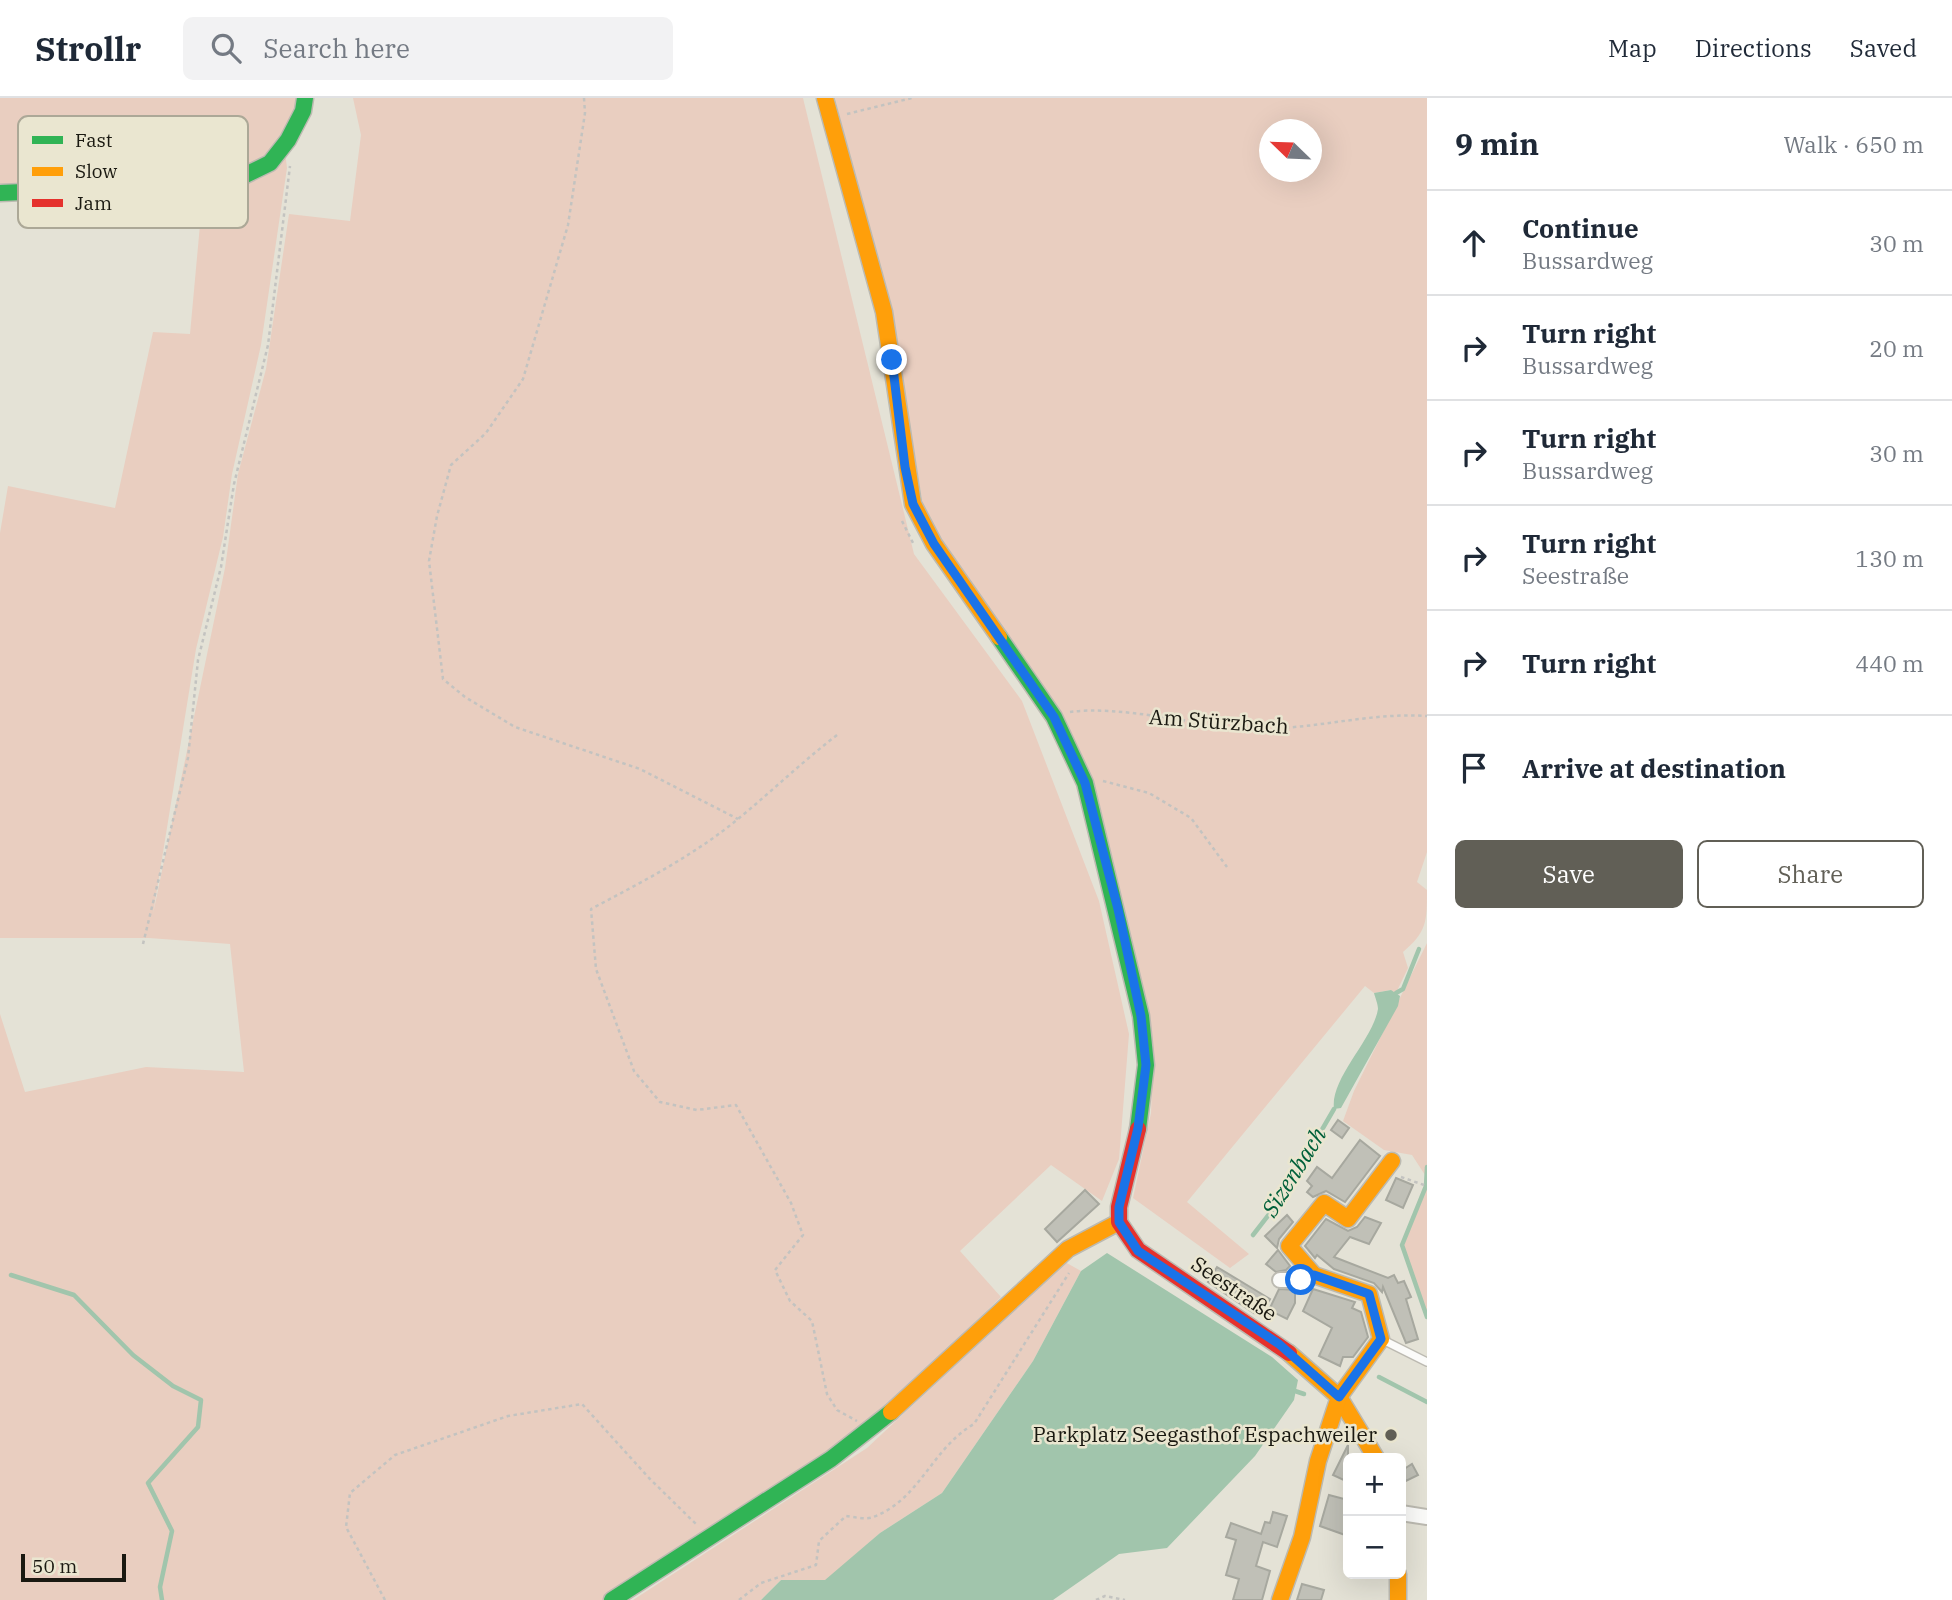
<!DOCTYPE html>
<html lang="en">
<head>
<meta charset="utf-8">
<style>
	:root { --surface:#fff; --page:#f2f2f3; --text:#1f2937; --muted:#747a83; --line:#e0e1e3; --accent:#615f56 }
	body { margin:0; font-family:"IBM Plex Serif",serif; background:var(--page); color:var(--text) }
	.controls { position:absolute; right:21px; bottom:21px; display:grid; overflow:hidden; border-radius:10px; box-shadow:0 7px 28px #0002 }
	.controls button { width:63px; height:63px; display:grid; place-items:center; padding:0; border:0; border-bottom:2px solid var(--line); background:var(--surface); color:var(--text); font:35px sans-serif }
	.compass { position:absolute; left:1259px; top:21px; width:63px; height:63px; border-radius:50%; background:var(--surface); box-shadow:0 7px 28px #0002; rotate:293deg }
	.scale { position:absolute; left:21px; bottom:18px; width:105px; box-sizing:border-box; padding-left:7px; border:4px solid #1a1911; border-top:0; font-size:19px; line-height:24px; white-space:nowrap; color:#1a1911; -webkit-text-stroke:5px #eae6d0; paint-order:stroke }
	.stop { position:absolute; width:21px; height:21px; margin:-16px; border:5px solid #1a73e8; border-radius:50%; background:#fff }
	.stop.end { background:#1a73e8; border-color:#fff; box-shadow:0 2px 7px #0008 }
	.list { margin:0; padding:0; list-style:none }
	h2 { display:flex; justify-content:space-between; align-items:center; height:91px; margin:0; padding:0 28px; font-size:30px }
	h2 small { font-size:23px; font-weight:400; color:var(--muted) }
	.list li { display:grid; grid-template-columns:46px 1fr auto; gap:21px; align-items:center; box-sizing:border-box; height:105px; padding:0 28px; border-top:2px solid var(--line) }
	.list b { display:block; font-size:26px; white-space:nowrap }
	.list p { margin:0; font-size:23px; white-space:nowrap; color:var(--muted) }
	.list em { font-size:23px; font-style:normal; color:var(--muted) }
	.actions { display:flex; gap:14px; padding:21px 28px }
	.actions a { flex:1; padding:16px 0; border:2px solid var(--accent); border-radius:10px; text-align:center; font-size:24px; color:var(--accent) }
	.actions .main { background:var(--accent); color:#fff }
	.icon { flex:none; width:38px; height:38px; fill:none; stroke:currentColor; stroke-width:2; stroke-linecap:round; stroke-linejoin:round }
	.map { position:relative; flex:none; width:1427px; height:1502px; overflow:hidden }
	header { display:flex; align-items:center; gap:42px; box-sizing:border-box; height:98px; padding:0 35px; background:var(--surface); border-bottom:2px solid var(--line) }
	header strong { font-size:33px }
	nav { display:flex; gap:38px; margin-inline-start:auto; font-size:24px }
	.search { width:490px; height:63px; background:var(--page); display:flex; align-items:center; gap:18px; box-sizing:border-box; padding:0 24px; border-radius:10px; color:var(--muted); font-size:26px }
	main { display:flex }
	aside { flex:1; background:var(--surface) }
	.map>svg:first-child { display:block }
</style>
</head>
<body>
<header>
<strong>Strollr</strong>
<div class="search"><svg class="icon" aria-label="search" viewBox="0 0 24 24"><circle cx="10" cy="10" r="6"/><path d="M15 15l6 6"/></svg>Search here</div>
<nav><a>Map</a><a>Directions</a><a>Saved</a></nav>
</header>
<main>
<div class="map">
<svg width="1427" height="1502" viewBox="0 0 1427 1502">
	<rect width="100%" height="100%" fill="#e4e2d6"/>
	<g fill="#e9cec0" fill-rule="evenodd">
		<path d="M0,0H297L290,26L257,69L226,80L0,88Z"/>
		<path d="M353,0H803L914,456L1022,603L1099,803L1129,936L1119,1061L1102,1103L1051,1067L960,1153L1001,1199L874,1322L606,1502H0V916L25,994L146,969L244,974L230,846L149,840H0V435L8,388L115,410L153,234L190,236L203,94L285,54L287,70L261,247L232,376L223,439L196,551L153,816L225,470L238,376L266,271L289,116L350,123L361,37Z"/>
		<path d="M835,0H1427V754L1417,784L1427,792C1427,823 1427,834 1403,854L1408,870L1396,895L1390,892L1374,895L1365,888L1187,1104L1249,1156L1230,1170L1133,1100L1151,1015L1153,957L1099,703L925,420L896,242ZM1269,32H1311V74H1269Z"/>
		<path d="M1427,845V1080L1412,1057L1384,1052L1343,1023L1354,993Z"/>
		<path d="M1424,1087L1427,1089V1219L1402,1147Z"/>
		<path d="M1065,1164L1081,1173L1033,1263L942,1395L880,1435L825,1483L781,1482L761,1502H633L867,1350Z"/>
	</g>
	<g fill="#a1c5ac">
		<path d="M1391,892L1400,898L1398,908L1341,1010L1334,1011C1330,980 1373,942 1378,911C1378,906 1375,899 1374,895Z"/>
		<path d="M1107,1155L1272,1259L1298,1282L1294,1302L1255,1358L1167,1450L1119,1456L1053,1502H761L781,1482H825L880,1435L942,1395L1033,1263L1081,1173Z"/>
	</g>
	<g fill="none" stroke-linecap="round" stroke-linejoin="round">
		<g stroke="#a1c5ac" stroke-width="4.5">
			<path d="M1396,895L1403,891L1419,851"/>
			<path d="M1427,1069L1426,1088L1402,1147L1427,1219"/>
			<path d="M1253,1137L1284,1097L1334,1011"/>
			<path d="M11,1177L74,1197L133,1257L173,1288L201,1302L198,1329L148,1385L172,1433L160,1489L162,1502"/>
			<path d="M1379,1279L1427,1304"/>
			<path d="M1295,1293L1304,1296"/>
		</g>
	</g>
	<g fill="#c0c0b7" stroke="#a7a89f" stroke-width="2">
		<path d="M1338,1022L1349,1030L1342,1040L1331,1032Z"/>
		<path d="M1360,1042L1380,1058L1345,1104L1326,1093L1313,1099L1307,1094L1312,1088L1307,1083L1317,1069L1332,1080Z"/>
		<path d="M1396,1080L1413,1087L1403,1110L1386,1102Z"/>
		<path d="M1085,1092L1099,1106L1057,1144L1045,1131Z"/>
		<path d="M1287,1117L1293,1124L1279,1141L1277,1150L1265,1138Z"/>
		<path d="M1365,1119L1381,1125L1369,1146L1350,1139L1334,1159L1388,1180L1394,1177L1398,1185L1404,1183L1411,1199L1406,1201L1418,1241L1406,1245L1383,1189L1382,1194L1374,1185L1334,1171L1317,1157L1315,1160L1305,1148L1326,1121L1348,1133L1357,1129Z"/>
		<path d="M1278,1152L1290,1168L1286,1172L1276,1174L1266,1166Z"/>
		<path d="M1217,1169L1270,1201L1262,1215L1256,1212L1254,1215L1208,1184Z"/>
		<path d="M1279,1191L1295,1192V1205L1287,1221L1269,1212Z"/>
		<path d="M1313,1191L1355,1204L1352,1210L1361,1214L1368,1239L1353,1259H1343L1340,1268L1319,1258L1332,1230L1303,1213Z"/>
		<path d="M1348,1347V1384L1333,1377Z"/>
		<path d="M1412,1366L1418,1377L1406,1383L1401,1373Z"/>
		<path d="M1329,1397L1348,1402V1438L1320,1428Z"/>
		<path d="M1273,1414L1287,1418L1277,1449L1263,1444L1256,1468L1270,1473L1262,1502H1233L1239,1481L1226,1477L1236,1442L1226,1439L1231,1425L1261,1436L1265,1424L1270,1425Z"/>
		<path d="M1302,1486L1324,1492L1321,1502H1297Z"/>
	</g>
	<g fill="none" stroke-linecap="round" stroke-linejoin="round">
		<g stroke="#bcbab1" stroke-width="10">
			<path id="lane" d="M1381,1241L1427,1264"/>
		</g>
		<g stroke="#bcbab1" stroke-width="18">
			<g id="street">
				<path d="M1280,1182H1301L1314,1177"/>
				<path d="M1401,1415L1427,1419"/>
			</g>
		</g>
		<g stroke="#bcbab1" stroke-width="19">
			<g id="fast">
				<path d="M0,95L229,85L270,65L288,42L303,13L305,0"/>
				<path d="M999,539L1054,619L1085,685L1141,918L1146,967L1138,1031"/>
				<path d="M612,1502L831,1361L891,1314"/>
			</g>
		</g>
		<g stroke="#bcbab1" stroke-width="19">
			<g id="slow">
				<path d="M825,0L884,214L913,406L934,446L999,539"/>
				<path d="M1289,1255L1339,1299L1376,1360"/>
				<path d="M891,1314L1068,1151L1119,1124"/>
				<path d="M1398,1476V1502"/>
				<path d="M1280,1502L1302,1439L1318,1363L1339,1299L1381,1241L1369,1196L1314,1177L1289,1148L1324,1105L1348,1121L1392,1063"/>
			</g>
		</g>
		<g stroke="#bcbab1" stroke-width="19">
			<path id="jam" d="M1138,1031L1119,1109V1124L1138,1152L1289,1255"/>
		</g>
		<g stroke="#c3c3c0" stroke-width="2.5" stroke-dasharray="3.5 3.5" stroke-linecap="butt">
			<path d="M584,0L585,15L568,127L523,281L486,335L451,367L437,418L429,463L443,581L465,599L515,629L640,671L738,721"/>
			<path d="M847,16L912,0"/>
			<path d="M902,423L913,445"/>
			<path d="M1070,614C1120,607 1194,627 1246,630C1309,634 1364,614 1427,618"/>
			<path d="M837,637C802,664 772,693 738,721C693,758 642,784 591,811L596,871L634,973L660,1004L697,1012L736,1007L791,1105L803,1137L775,1172L790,1203L812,1223L827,1296L837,1312L857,1323"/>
			<path d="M1103,683L1149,695L1191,720L1227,769"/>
			<path d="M143,846L188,660L198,562L221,469L234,386L268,247L290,68"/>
			<path d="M1401,1079L1427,1088"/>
			<path d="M385,1502L346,1429L350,1395L395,1357L508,1318L582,1306L649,1380L698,1428"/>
			<path d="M739,1502L761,1485L816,1467L819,1443L846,1418C854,1419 866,1422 873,1419C920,1402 931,1351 974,1326L1069,1175"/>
			<path d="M1096,1502L1105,1498L1125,1502"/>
		</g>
		<use href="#lane" stroke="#fbfbf9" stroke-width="7"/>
		<use href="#street" stroke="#fbfbf9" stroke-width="14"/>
		<use href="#fast" stroke="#30b455" stroke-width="16"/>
		<use href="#slow" stroke="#ff9f0a" stroke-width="16"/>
		<use href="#jam" stroke="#e5322d" stroke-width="16"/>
	</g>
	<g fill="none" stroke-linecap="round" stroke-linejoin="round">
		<path stroke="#1a73e8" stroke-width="9" d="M892,262L905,369L913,406L934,446L1054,619L1085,685L1118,811L1141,918L1146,967L1138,1030L1119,1109V1124L1138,1153L1279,1246L1339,1299L1381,1241L1369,1196L1314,1177L1301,1182"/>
	</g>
	<circle fill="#615f56" stroke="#eae6d0" stroke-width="2.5" cx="1391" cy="1337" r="7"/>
	<g text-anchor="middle" stroke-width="5" stroke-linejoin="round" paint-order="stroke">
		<g font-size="21" fill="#1a1911" stroke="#eae6d0">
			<text transform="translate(1219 624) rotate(4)" y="7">Am Stürzbach</text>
			<text transform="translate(1234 1191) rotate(34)" y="7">Seestraße</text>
		</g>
		<g font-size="21" fill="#1a1911" stroke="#eae6d0" text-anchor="end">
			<text x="1377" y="1344">Parkplatz Seegasthof Espachweiler</text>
		</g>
		<g font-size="23" font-style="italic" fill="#00603a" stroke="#eae6d0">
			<text transform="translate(1294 1074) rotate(-58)" y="8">Sizenbach</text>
		</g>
	</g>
	<rect x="18" y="18" width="230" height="112" rx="10" fill="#eae6d0" stroke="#aca897" stroke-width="2"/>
	<rect x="32" y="38" width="31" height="8" fill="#30b455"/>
	<rect x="32" y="69" width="31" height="9" fill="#ff9f0a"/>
	<rect x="32" y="101" width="31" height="8" fill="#e5322d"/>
	<g font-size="19" fill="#1a1911">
		<text x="75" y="49">Fast</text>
		<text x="75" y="80">Slow</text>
		<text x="75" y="112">Jam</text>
	</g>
</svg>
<div class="controls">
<button>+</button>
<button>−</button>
</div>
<svg class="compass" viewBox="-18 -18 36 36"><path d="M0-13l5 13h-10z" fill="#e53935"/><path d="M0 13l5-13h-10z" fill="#747a83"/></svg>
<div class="scale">50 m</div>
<div class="stop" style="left:1301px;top:1182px"></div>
<div class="stop end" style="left:892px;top:262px"></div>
</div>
<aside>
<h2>9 min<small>Walk · 650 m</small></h2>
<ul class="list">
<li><svg class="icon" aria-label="ahead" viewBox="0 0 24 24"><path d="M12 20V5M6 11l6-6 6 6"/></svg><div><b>Continue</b><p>Bussardweg</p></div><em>30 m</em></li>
<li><svg class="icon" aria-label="right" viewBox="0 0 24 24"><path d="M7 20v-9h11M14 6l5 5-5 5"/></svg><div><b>Turn right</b><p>Bussardweg</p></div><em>20 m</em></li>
<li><svg class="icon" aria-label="right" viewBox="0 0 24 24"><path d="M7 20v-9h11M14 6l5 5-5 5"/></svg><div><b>Turn right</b><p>Bussardweg</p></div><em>30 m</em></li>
<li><svg class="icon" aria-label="right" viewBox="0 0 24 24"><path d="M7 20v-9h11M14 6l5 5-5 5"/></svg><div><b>Turn right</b><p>Seestraße</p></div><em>130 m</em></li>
<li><svg class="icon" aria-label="right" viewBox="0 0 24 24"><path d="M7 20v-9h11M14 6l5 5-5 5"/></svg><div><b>Turn right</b></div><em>440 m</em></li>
<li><svg class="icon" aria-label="arrive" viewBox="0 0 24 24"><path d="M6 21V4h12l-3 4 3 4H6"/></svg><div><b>Arrive at destination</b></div></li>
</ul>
<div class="actions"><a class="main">Save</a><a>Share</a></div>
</aside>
</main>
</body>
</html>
